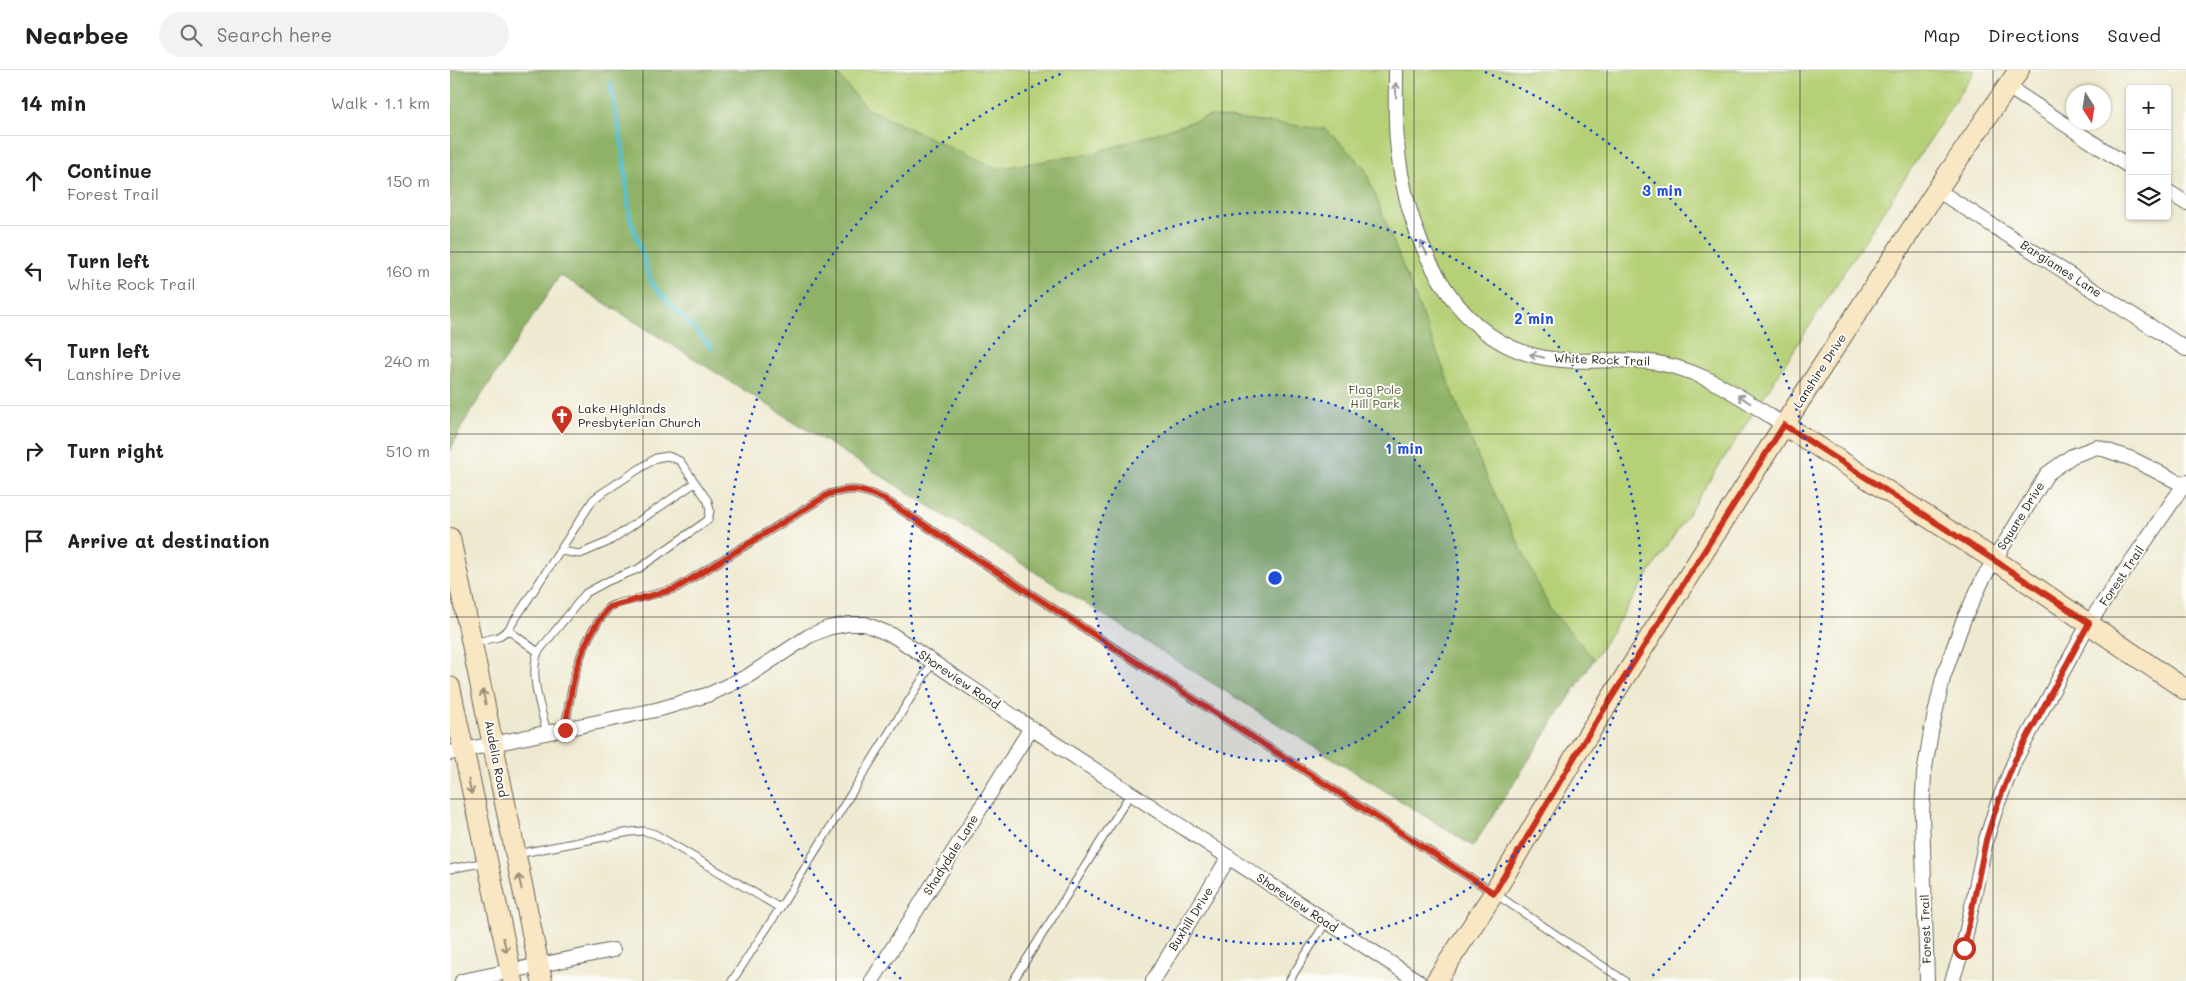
<!DOCTYPE html>
<html lang="en">
<head>
<meta charset="utf-8">
<style>
	:root { --surface:#fff; --page:#f2f2f2; --text:#202124; --muted:#757577; --line:#e0e0e0 }
	body { margin:0; font-family:Mali,sans-serif; background:var(--page); color:var(--text) }
	.controls { position:absolute; right:15px; top:15px; display:grid; overflow:hidden; border-radius:5px; box-shadow:0 1px 4px #0004 }
	.controls button { width:45px; height:45px; display:grid; place-items:center; padding:0; border:0; border-bottom:1px solid var(--line); background:var(--surface); color:var(--text); font:25px sans-serif }
	.compass { position:absolute; left:1616px; top:15px; width:45px; height:45px; border-radius:50%; background:var(--surface); box-shadow:0 1px 4px #0004; rotate:168deg }
	.stop { position:absolute; width:15px; height:15px; margin:-11px; border:4px solid #c8321e; border-radius:50%; background:#fff }
	.stop.end { background:#c8321e; border-color:#fff; box-shadow:0 1px 5px #0008 }
	.list { margin:0; padding:0; list-style:none }
	h2 { display:flex; justify-content:space-between; align-items:center; height:65px; margin:0; padding:0 20px; font-size:21px }
	h2 small { font-size:16px; font-weight:400; color:var(--muted) }
	.list li { display:grid; grid-template-columns:32px 1fr auto; gap:15px; align-items:center; box-sizing:border-box; height:90px; padding:0 20px; border-top:1px solid var(--line) }
	.list b { display:block; font-size:19px; white-space:nowrap }
	.list p { margin:0; font-size:16px; white-space:nowrap; color:var(--muted) }
	.list em { font-size:16px; font-style:normal; color:var(--muted) }
	.icon { flex:none; width:28px; height:28px; fill:none; stroke:currentColor; stroke-width:2; stroke-linecap:round; stroke-linejoin:round }
	.map { position:relative; flex:none; width:1736px; height:911px; overflow:hidden }
	header { display:flex; align-items:center; gap:30px; box-sizing:border-box; height:70px; padding:0 25px; background:var(--surface); border-bottom:1px solid var(--line) }
	header strong { font-size:24px }
	nav { display:flex; gap:28px; margin-inline-start:auto; font-size:18px }
	.search { width:350px; height:45px; background:var(--page); display:flex; align-items:center; gap:12px; box-sizing:border-box; padding:0 18px; border-radius:28px; color:var(--muted); font-size:19px }
	main { display:flex }
	aside { flex:1; background:var(--surface) }
	.map>svg:first-child { display:block }
</style>
</head>
<body>
<header>
<strong>Nearbee</strong>
<div class="search"><svg class="icon" aria-label="search" viewBox="0 0 24 24"><circle cx="10" cy="10" r="6"/><path d="M15 15l6 6"/></svg>Search here</div>
<nav><a>Map</a><a>Directions</a><a>Saved</a></nav>
</header>
<main>
<aside>
<h2>14 min<small>Walk · 1.1 km</small></h2>
<ul class="list">
<li><svg class="icon" aria-label="ahead" viewBox="0 0 24 24"><path d="M12 20V5M6 11l6-6 6 6"/></svg><div><b>Continue</b><p>Forest Trail</p></div><em>150 m</em></li>
<li><svg class="icon" aria-label="left" viewBox="0 0 24 24"><path d="M17 20v-9H6M10 6l-5 5 5 5"/></svg><div><b>Turn left</b><p>White Rock Trail</p></div><em>160 m</em></li>
<li><svg class="icon" aria-label="left" viewBox="0 0 24 24"><path d="M17 20v-9H6M10 6l-5 5 5 5"/></svg><div><b>Turn left</b><p>Lanshire Drive</p></div><em>240 m</em></li>
<li><svg class="icon" aria-label="right" viewBox="0 0 24 24"><path d="M7 20v-9h11M14 6l5 5-5 5"/></svg><div><b>Turn right</b></div><em>510 m</em></li>
<li><svg class="icon" aria-label="arrive" viewBox="0 0 24 24"><path d="M6 21V4h12l-3 4 3 4H6"/></svg><div><b>Arrive at destination</b></div></li>
</ul>
</aside>
<div class="map">
<svg width="1736" height="911" viewBox="0 0 1736 911">
	<rect width="100%" height="100%" fill="#fdfcf7"/>
	<filter id="ink" filterUnits="userSpaceOnUse"><feTurbulence type="fractalNoise" baseFrequency=".02" numOctaves="2"/><feDisplacementMap in="SourceGraphic" scale="10" xChannelSelector="R" yChannelSelector="G"/><feConvolveMatrix kernelMatrix="1 2 1 2 8 2 1 2 1" color-interpolation-filters="sRGB"/></filter>
	<filter id="wash" filterUnits="userSpaceOnUse"><feTurbulence type="fractalNoise" baseFrequency=".0096" numOctaves="4" result="noise"/><feDisplacementMap in="SourceGraphic" scale="20" xChannelSelector="R" yChannelSelector="G"/><feGaussianBlur stdDeviation="1.12" result="paint"/><feColorMatrix in="noise" values="0 0 0 0 0 0 0 0 0 0 0 0 0 0 0 0 0 1.4 0 .05"/><feComposite in="paint" operator="in"/></filter>
	<g filter="url(#wash)">
		<rect width="100%" height="100%" fill="#eee9d0"/>
		<path fill="#b5d076" stroke="#687649" d="M0,0H1525L1023,776L362,357L0,138Z"/>
		<path fill="#90b267" stroke="#566742" d="M0,0H384L416,38L546,99L644,83L760,46L876,59L914,97L1032,397L1100,539L1144,589L1023,776L110,205L14,352L0,381Z"/>
		<g fill="none" stroke-linecap="round" stroke-linejoin="round">
			<path stroke="#54c0ce" stroke-width="4.5" d="M160,13L172,74L180,147L202,214L262,278"/>
		</g>
	</g>
	<g filter="url(#ink)">
		<g fill="none" stroke-linecap="round" stroke-linejoin="round">
			<g stroke="#66645b" stroke-width="9">
				<g id="lane">
					<path d="M110,481L130,484L158,472L245,413"/>
					<path d="M58,560L88,582"/>
					<path d="M24,573L48,567L58,560L143,430L149,425L206,388L218,386L230,391L258,431L260,441L258,450L188,499L158,511L136,523L88,582C79,606 91,638 97,663"/>
					<path d="M115,659C122,612 127,575 159,537L166,534L225,519L379,424C403,417 412,419 434,429L1044,823L1175,911"/>
					<path d="M67,784L180,762L194,761L205,764L330,838L483,592"/>
					<path d="M0,799L36,792"/>
					<path d="M282,911L330,838"/>
					<path d="M563,911L681,723"/>
					<path d="M839,911L876,852"/>
				</g>
			</g>
			<g stroke="#66645b" stroke-width="16">
				<g id="street">
					<path d="M946,0C946,24 945,48 947,72C954,156 996,264 1086,286C1122,295 1156,288 1192,291C1247,295 1289,326 1334,355"/>
					<path d="M1558,17L1680,97"/>
					<path d="M1487,120L1736,279"/>
					<path d="M1717,121L1736,133"/>
					<path d="M0,683L210,639L260,624L298,606L359,566L378,558L398,554H415L444,566L581,658L968,911"/>
					<path d="M12,911L163,880"/>
					<path d="M422,911L581,658"/>
					<path d="M703,911L779,787"/>
					<path d="M1477,911L1472,745L1474,704L1481,662L1493,608L1513,551L1534,507L1597,404L1622,386L1647,377L1682,389L1734,415"/>
					<path d="M1502,911L1513,878L1536,770L1546,738L1565,690L1639,553L1736,412"/>
				</g>
			</g>
			<g stroke="#66645b" stroke-width="22">
				<g id="secondary">
					<path d="M1334,355L1545,490L1736,620"/>
					<path d="M0,468L92,911"/>
					<path d="M0,617L63,911"/>
					<path d="M986,911L1044,823L1131,676L1334,355L1487,120L1569,0"/>
				</g>
			</g>
			<use href="#lane" stroke="#fff" stroke-width="7"/>
			<use href="#street" stroke="#fff" stroke-width="14"/>
			<use href="#secondary" stroke="#f9e7c3" stroke-width="20"/>
		</g>
		<defs><path id="oneway-shaft" d="M-6 0H5M1.5-3L5.5 0L1.5 3" fill="none" stroke-width="1.6" stroke-linecap="round" stroke-linejoin="round" transform="scale(1.25)"/></defs>
		<g stroke="#999">
			<use href="#oneway-shaft" transform="translate(946 20) rotate(-91)"/>
			<use href="#oneway-shaft" transform="translate(974 178) rotate(-115)"/>
			<use href="#oneway-shaft" transform="translate(1087 286) rotate(-166)"/>
			<use href="#oneway-shaft" transform="translate(1294 329) rotate(-147)"/>
		</g>
		<g stroke="#968c78">
			<use href="#oneway-shaft" transform="translate(34 627) rotate(-102)"/>
			<use href="#oneway-shaft" transform="translate(20 717) rotate(78)"/>
			<use href="#oneway-shaft" transform="translate(70 812) rotate(-102)"/>
			<use href="#oneway-shaft" transform="translate(55 875) rotate(77)"/>
		</g>
	</g>
	<g fill="none" stroke-linecap="round" stroke-linejoin="round" filter="url(#ink)">
		<path stroke="#c8321e" stroke-width="6" d="M115,660C122,612 127,576 159,537L225,519L379,424C403,417 412,419 434,429L1044,823L1131,676L1334,355L1544,490L1639,553L1565,690L1546,738L1536,770L1514,878"/>
	</g>
	<path fill="none" stroke="#1c1c1c" stroke-width="1" stroke-opacity="0.55" d="M193,0V911M386,0V911M579,0V911M772,0V911M964,0V911M1157,0V911M1350,0V911M1543,0V911M0,182H1736M0,364H1736M0,547H1736M0,729H1736"/>
	<circle cx="825" cy="508" r="183" fill="#1d4ed8" fill-opacity=".12"/>
	<g fill="none" stroke="#1d4ed8" stroke-width="2.5" stroke-dasharray="2.5 5">
		<circle cx="825" cy="508" r="183"/>
		<circle cx="825" cy="508" r="366"/>
		<path d="M451 909A548 548 0 0 1 615 2M1035 2A548 548 0 0 1 1199 909"/>
	</g>
	<defs>
		<g id="church-pin" transform="scale(1.125)"><path d="M0 17L-7.5 6A9.5 9.5 0 1 1 7.5 6Z" fill="#c8321e" stroke="#fdfcf7"/><path d="M-1.2-6h2.4v3.5h3.3v2.4h-3.3V6h-2.4V-.1h-3.3v-2.4h3.3Z" fill="#fff"/></g>
	</defs>
	<g fill-rule="evenodd">
		<use href="#church-pin" x="112" y="346"/>
	</g>
	<g text-anchor="middle" stroke-width="4" stroke-linejoin="round" paint-order="stroke">
		<g font-size="12" fill="#1c1c1c" stroke="#fdfcf7">
			<text transform="translate(1611 199) rotate(33)" y="4">Bargiames Lane</text>
			<text transform="translate(1152 290) rotate(2)" y="4">White Rock Trail</text>
			<text transform="translate(1370 301) rotate(-57)" y="4">Lanshire Drive</text>
			<text transform="translate(1571 446) rotate(-58)" y="4">Square Drive</text>
			<text transform="translate(1672 506) rotate(-56)" y="4">Forest Trail</text>
			<text transform="translate(509 610) rotate(34)" y="4">Shoreview Road</text>
			<text transform="translate(46 689) rotate(79)" y="4">Audelia Road</text>
			<text transform="translate(501 785) rotate(-58)" y="4">Shadydale Lane</text>
			<text transform="translate(847 833) rotate(34)" y="4">Shoreview Road</text>
			<text transform="translate(741 849) rotate(-58)" y="4">Buxhill Drive</text>
			<text transform="translate(1476 859) rotate(-92)" y="4">Forest Trail</text>
		</g>
		<g font-size="12" fill="#525b3c" stroke="#fdfcf7">
			<text x="925" y="324">Flag Pole<tspan x="925" dy="14">Hill Park</tspan></text>
		</g>
		<g font-size="12" fill="#1c1c1c" stroke="#fdfcf7" text-anchor="start">
			<text x="128" y="343">Lake Highlands<tspan x="128" dy="14">Presbyterian Church</tspan></text>
		</g>
	</g>
	<circle cx="825" cy="508" r="8" fill="#1d4ed8" stroke="#fdfcf7" stroke-width="2.5"/>
	<g font-size="15" text-anchor="middle" font-weight="bold" fill="#1d4ed8" stroke="#fdfcf7" stroke-width="4" stroke-linejoin="round" paint-order="stroke">
		<text x="1212" y="126">3 min</text>
		<text x="1084" y="254">2 min</text>
		<text x="954" y="384">1 min</text>
	</g>
</svg>
<div class="controls">
<button>+</button>
<button>−</button>
<button><svg class="icon" aria-label="layers" viewBox="0 0 24 24"><path d="M12 4l9 5-9 5-9-5zM3 14l9 5 9-5"/></svg></button>
</div>
<svg class="compass" viewBox="-18 -18 36 36"><path d="M0-13l5 13h-10z" fill="#e53935"/><path d="M0 13l5-13h-10z" fill="#757577"/></svg>
<div class="stop" style="left:1514px;top:878px"></div>
<div class="stop end" style="left:115px;top:660px"></div>
</div>
</main>
</body>
</html>
